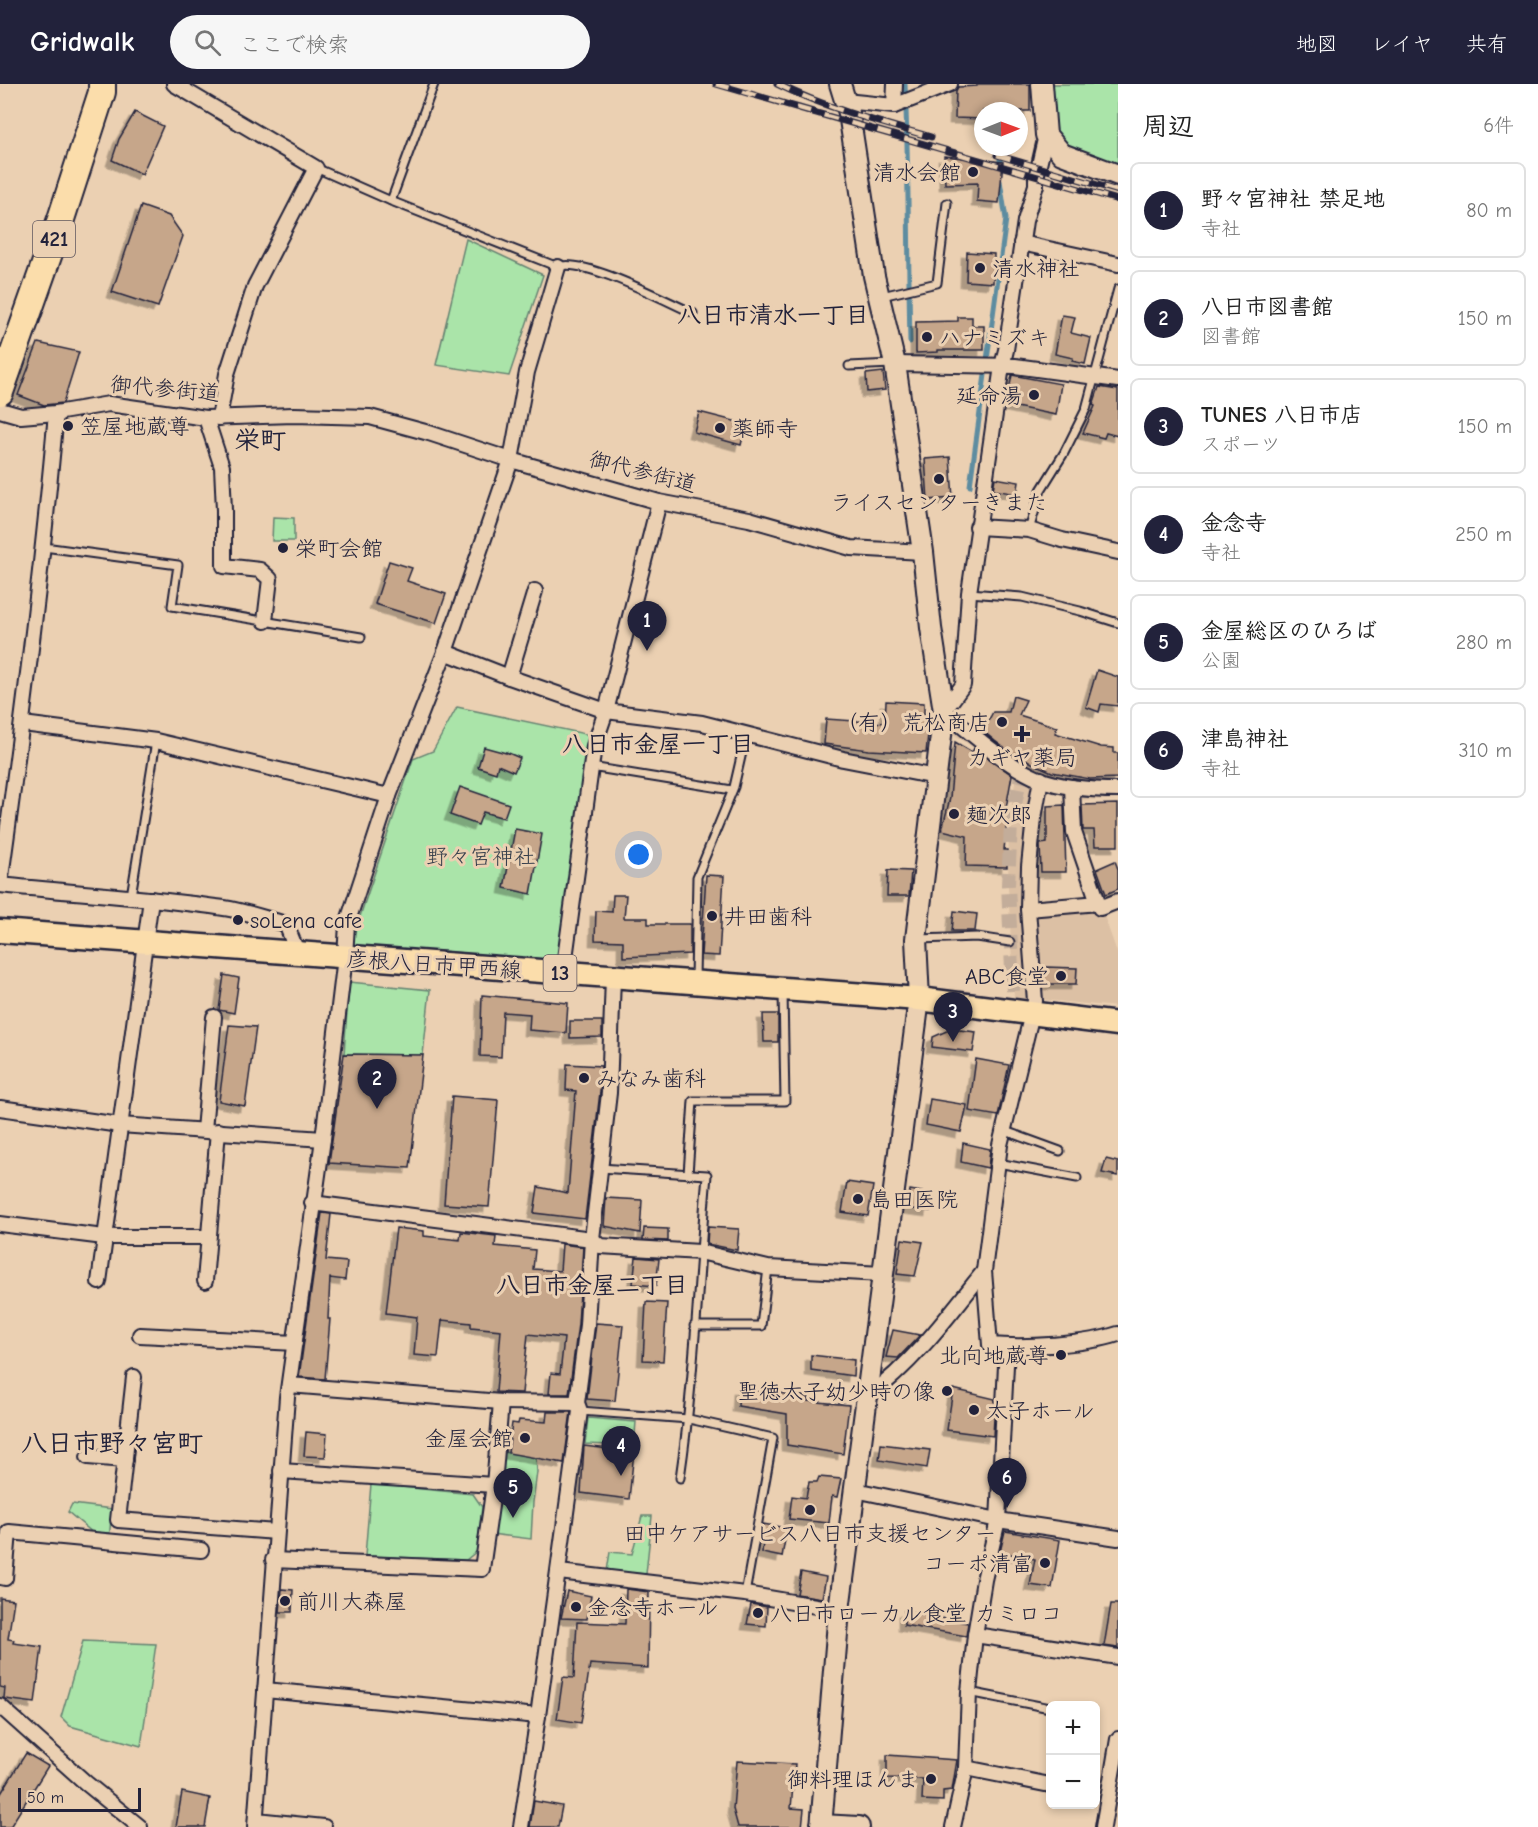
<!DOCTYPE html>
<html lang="ja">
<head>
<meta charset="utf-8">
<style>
	:root { --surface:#fff; --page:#f6f6f6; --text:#222; --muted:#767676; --line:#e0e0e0; --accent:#22223b }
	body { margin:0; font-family:"Comic Neue","Klee One",sans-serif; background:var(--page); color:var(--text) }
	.controls { position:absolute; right:18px; bottom:18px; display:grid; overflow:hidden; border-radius:9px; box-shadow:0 3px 9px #0003 }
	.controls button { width:54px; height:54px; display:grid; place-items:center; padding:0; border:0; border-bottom:2px solid var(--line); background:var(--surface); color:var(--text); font:30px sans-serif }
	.compass { position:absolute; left:974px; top:18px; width:54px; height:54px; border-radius:50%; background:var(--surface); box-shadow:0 3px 9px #0003; rotate:89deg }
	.scale { position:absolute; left:18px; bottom:15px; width:123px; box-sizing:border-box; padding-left:6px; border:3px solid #22223b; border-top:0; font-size:16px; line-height:21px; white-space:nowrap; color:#22223b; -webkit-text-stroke:4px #ebd0b2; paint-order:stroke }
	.you { position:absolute; left:639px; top:771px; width:21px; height:21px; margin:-15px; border:4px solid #fff; border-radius:50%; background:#1a73e8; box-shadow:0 0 0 9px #1a73e833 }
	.badge { display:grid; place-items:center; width:39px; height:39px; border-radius:50%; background:var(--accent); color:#fff; font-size:20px; font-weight:700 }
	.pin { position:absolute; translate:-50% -50px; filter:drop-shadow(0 2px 3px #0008) }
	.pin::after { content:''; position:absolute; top:32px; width:21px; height:18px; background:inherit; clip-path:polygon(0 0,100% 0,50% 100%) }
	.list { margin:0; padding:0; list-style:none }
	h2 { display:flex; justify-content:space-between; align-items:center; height:78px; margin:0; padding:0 24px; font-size:26px }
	h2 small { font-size:20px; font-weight:400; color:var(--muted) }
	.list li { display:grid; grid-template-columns:39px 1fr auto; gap:18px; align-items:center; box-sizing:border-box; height:96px; margin:0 12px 12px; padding:0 12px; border:2px solid var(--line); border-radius:9px }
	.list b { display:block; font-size:22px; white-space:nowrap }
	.list p { margin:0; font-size:20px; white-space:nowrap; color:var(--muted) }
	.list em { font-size:20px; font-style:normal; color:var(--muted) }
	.icon { flex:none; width:33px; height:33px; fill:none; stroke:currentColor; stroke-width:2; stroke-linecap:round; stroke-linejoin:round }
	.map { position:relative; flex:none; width:1118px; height:1743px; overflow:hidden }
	header { display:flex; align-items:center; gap:36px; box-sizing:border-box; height:84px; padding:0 30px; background:var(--accent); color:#fff }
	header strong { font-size:28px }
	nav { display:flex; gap:33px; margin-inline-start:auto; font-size:21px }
	.search { width:420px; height:54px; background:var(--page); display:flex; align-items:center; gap:15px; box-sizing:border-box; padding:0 21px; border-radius:33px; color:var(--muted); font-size:22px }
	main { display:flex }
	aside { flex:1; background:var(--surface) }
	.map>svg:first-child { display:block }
</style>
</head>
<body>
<header>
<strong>Gridwalk</strong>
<div class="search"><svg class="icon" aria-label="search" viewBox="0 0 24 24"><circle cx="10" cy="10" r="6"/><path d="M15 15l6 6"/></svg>ここで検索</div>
<nav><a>地図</a><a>レイヤ</a><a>共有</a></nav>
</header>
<main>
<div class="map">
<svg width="1118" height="1743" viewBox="0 0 1118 1743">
	<defs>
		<filter id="shadow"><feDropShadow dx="-5.5" dy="5.5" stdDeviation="0" flood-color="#0004"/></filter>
	</defs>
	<rect width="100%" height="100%" fill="#ebd0b2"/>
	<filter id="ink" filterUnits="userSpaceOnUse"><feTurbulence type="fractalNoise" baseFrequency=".0167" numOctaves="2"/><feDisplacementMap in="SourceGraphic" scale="12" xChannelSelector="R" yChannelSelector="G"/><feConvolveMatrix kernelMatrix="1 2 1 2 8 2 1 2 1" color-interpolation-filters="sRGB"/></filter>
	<g filter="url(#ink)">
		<path fill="#dcc0a4" d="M963,633L1026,679L1064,694L1088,699L1118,697V715L1078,716L1044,705L1035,750L1036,817L1038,829L1095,825L1097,830L1103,829L1118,871V923L1014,913L1008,803L1009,742L1016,691L953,650Z"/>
		<g fill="#aae4a9" stroke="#668372" stroke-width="1.5">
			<path d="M1051,0H1118V82L1067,65L1057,49Z"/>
			<path d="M466,155L543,191L509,292L436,281Z"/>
			<path d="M273,433L294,434V457H272Z"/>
			<path d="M457,623L595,652L565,878L440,867L349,865L413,675L433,667Z"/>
			<path d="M349,898L430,906L423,971L344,970Z"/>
			<path d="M588,1334L636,1338L634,1362L585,1360Z"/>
			<path d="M503,1368L536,1373L537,1388L533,1418L531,1455L491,1450Z"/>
			<path d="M371,1400L473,1410L482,1423L477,1467L466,1476L365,1472Z"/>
			<path d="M72,1420L112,1425L109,1455L99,1454L68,1428Z"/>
			<path d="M642,1432H652L646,1490L607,1487L610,1468L632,1470Z"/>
			<path d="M83,1557L156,1560L141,1662L70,1642L61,1633Z"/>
		</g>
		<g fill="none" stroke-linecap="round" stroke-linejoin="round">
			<g stroke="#5d8ca0" stroke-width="5">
				<path d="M905,0C909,86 908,172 910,258"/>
				<path d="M1000,85V63"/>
				<path d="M970,402L1006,135L1000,97"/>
			</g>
		</g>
		<g fill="#c6a68a" stroke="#22223b" stroke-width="1.5" filter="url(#shadow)">
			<path d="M977,0H1030V27H983V35L955,34L956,7L958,3L977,2Z"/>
			<path d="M135,28L163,42L142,90L112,76L119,55Z"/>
			<path d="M944,72L1003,78L999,119L977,117L978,99L945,100Z"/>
			<path d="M141,122L169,132L183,152L158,223L112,208Z"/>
			<path d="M967,168L994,170L993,199L966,197Z"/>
			<path d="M1062,231L1075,233L1071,249L1091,254L1085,280L1072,277L1073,274L1055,270Z"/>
			<path d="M958,233H972V242H984V266H938V268L916,269V238L958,237Z"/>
			<path d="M38,259L79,268L63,319L44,321L18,311Z"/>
			<path d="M883,288L885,306L867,308L866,290Z"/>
			<path d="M1012,291L1061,300L1056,331L1006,321Z"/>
			<path d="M1099,303L1118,306V352L1106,349L1104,354L1083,349L1095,322L1093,321Z"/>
			<path d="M699,328L746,340L741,361L694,348Z"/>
			<path d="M950,373L953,414L928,416L925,375Z"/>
			<path d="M995,394L1019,398L1017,410L993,406Z"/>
			<path d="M389,477L412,484L407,497L446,510L436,539L375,520Z"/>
			<path d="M1097,586L1118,593V622L1101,620L1099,628L1086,623Z"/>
			<path d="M1013,612L1026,616L1019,631L1057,643L1055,649L1101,663L1114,664V669H1118V694L1090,695L1052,688L1032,679L1016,669L1015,672L995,657L983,647L993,628H1009Z"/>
			<path d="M886,617L924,619V641H929L926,669L869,666L824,660L826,635L885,639Z"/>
			<path d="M955,658L972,668L974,664L1012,691L1006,724L1008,725L1004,766H1007V783L966,782L967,752L942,746L950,714Z"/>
			<path d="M484,663L506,669V668L520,674L514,688L498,681L496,689L478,683Z"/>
			<path d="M460,703L509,720L504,734L483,728L478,741L450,731Z"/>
			<path d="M1118,720V762H1095L1094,746H1083L1082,721Z"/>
			<path d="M1064,721L1066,788H1041L1040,760L1047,759V722Z"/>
			<path d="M515,745L542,750L531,810L504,804Z"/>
			<path d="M1115,777L1118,785V805L1106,810L1097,785Z"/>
			<path d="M888,786L911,787L909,812H887Z"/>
			<path d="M706,791L724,792L719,872L701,871Z"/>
			<path d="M613,811H626L624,834H648V840H690V870L623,873V857L595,856L596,827L612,828Z"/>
			<path d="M954,827L977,830L975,847H952Z"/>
			<path d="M1045,883L1077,884L1076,900H1044Z"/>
			<path d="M224,891L239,894L234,929L219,926Z"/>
			<path d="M482,911L568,919L566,949L529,946L530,930L503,928L501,973L480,972Z"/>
			<path d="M763,930H778V958H764Z"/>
			<path d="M570,937H602V953L570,954Z"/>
			<path d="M229,941L256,943L245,1022L219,1017Z"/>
			<path d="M951,945L976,948L973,968L932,963L933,953Z"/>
			<path d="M344,970L423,971L410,1084L329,1079Z"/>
			<path d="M976,975L1009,981L998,1032L969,1027Z"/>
			<path d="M567,980L601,982L600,1008L585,1135L534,1129L538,1103L568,1109L576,1007L566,1006Z"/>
			<path d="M452,1012L498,1016L489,1123L444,1120Z"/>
			<path d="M930,1015L967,1021L961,1048L926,1041Z"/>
			<path d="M963,1059L990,1065L988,1084L961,1078Z"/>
			<path d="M1106,1075L1118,1078V1092L1102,1089Z"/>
			<path d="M847,1098L873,1102L868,1132L842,1128Z"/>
			<path d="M910,1106L933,1110L930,1127L907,1124Z"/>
			<path d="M606,1114L642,1116L640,1149L604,1142Z"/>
			<path d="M322,1129L331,1130L326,1176L347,1178L345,1196L330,1194L328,1235H330L325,1295L299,1293Z"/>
			<path d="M708,1143L739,1145L737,1166L707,1160Z"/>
			<path d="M396,1144L424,1147V1152L460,1156L461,1148L496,1152L495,1162L535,1166L533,1185L560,1187L562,1160L583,1163L578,1240L569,1310H549L551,1289L560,1290L564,1254L528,1250L522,1309L496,1308L501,1246L471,1243V1239L442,1236L438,1273L414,1271L417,1233L386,1229Z"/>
			<path d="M644,1144L668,1145V1157L643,1156Z"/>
			<path d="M902,1155L923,1158L915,1192L897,1190Z"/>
			<path d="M636,1173L659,1175L656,1202L633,1200Z"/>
			<path d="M646,1218L667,1219L663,1277L643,1276Z"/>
			<path d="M596,1239L623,1241L615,1317L587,1315Z"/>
			<path d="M893,1246L920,1251L898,1274L886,1273Z"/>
			<path d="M811,1271L854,1276L853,1292L811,1286Z"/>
			<path d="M739,1304L809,1313L808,1317L849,1321L843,1370L787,1361V1330L738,1322Z"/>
			<path d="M953,1305L995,1315L993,1352L947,1346Z"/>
			<path d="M547,1328H571L564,1379L508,1369L512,1339L518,1340L519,1336L546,1338Z"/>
			<path d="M306,1348L327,1350L325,1373L304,1372Z"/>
			<path d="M881,1360L930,1366L927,1384L879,1376Z"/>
			<path d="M584,1362L634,1368L629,1415L581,1409Z"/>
			<path d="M819,1393L841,1395L837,1413L832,1412L829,1439L789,1435L792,1412L806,1414L809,1398H817Z"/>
			<path d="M763,1440L787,1444L782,1473L762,1469L763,1457L760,1456Z"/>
			<path d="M1005,1447L1060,1456L1052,1504L1030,1501L1035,1475L1000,1468Z"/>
			<path d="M801,1488L826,1493L822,1514L797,1510Z"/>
			<path d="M282,1505L293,1506L292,1528H280Z"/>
			<path d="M626,1505L649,1508L648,1584L590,1580L581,1639L557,1635L563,1593L574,1594L577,1538L625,1540Z"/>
			<path d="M567,1507L591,1512L587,1535L561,1534Z"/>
			<path d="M0,1514L14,1516L8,1555L14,1556L13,1559L42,1563L35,1619L5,1615L4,1614L5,1604L0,1603Z"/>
			<path d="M751,1520L767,1523L766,1542L747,1540Z"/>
			<path d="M1111,1520H1118V1564L1104,1562Z"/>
			<path d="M904,1527L968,1539L966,1552L904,1541Z"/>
			<path d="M26,1669L48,1682L10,1743H0V1711Z"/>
			<path d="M887,1671L957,1676L952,1706L943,1707V1717L922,1716L923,1695L887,1694Z"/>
			<path d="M737,1677L795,1680L791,1724L804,1725L802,1743H738L733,1725Z"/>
			<path d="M182,1708L210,1714L205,1743H176Z"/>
			<path d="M534,1717L562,1722L558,1743H530Z"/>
		</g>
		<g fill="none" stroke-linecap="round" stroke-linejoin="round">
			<path stroke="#c3ad9a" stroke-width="14" stroke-dasharray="14 7" stroke-linecap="butt" d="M1014,928L1008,801L1011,740L1022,686"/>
			<g stroke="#22223b" stroke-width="11">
				<g id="lane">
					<path d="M316,84L391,117L558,183C581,172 668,218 693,229"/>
					<path d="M391,117L434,0"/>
					<path d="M882,212L937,199L947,119"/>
					<path d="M849,282L892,280"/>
					<path d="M1029,446L1041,406L1064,369L1086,325L1118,205"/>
					<path d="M44,463L178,481L172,522L361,553"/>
					<path d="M969,509L1022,513L1080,527L1118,539"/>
					<path d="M591,683L732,706"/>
					<path d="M131,812L156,657"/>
					<path d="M919,855L977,853L1010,858"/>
					<path d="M695,895L697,793L734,703L746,651"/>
					<path d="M1005,1047L1060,1067"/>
					<path d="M998,1079L1077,1094"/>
					<path d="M600,1084L707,1091C698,1192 695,1293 680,1394"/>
					<path d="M688,1090L693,1017H785L783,908"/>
					<path d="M694,1242H761L768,1184"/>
					<path d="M580,1327L689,1335L773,1354L745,1510"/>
					<path d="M969,1608L1050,1624"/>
				</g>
			</g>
			<g stroke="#22223b" stroke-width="18">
				<g id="street">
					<path d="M174,0L316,84L255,202L227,290L219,334"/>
					<path d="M845,17L894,22L950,0"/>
					<path d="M894,22L895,0"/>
					<path d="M1046,51L1036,94V101L1025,137L1006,266L1002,282L969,509L963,601L944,627C971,649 1007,682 1039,695C1063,704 1092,706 1118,706"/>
					<path d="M1021,159L1118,180"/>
					<path d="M895,280L1015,282L1118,296"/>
					<path d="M0,326L21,332L56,329L109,320L206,334L294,331L370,333L429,349L511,376L659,418L749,435L851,464L923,468"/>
					<path d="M206,334L222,383L224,426V482L260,486L270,495L265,537"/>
					<path d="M977,443L1029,446L1062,456L1118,468"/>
					<path d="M445,568L509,593L606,627L702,639L843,675L936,693"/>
					<path d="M509,593L535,507"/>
					<path d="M23,640L156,657L389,712"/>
					<path d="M1041,695L1034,734L1029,782L1028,825L1035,917L1000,1061L984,1187L990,1261C1025,1264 1085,1261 1118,1250"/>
					<path d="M1072,703L1074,748L1100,824L1118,817"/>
					<path d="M0,800C22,644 42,487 56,329"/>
					<path d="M0,801C75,809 149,813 224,824C245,827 266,835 286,840L298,870"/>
					<path d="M1028,825L1099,819"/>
					<path d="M563,889L594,662L606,627L659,418"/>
					<path d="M0,1024L120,1041L323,1055"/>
					<path d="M204,1046L214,933"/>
					<path d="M312,1119L592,1155L600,1162L700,1168L768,1184L883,1190"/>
					<path d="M0,1140L104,1153H208"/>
					<path d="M205,1197L218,1047"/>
					<path d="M99,1198L151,815"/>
					<path d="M140,1251L295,1259"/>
					<path d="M134,1293L118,1436L276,1448"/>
					<path d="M289,1301L501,1318L577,1319"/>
					<path d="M867,1313C912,1281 950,1230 984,1187"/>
					<path d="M88,1373L125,1376"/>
					<path d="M281,1387L494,1401"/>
					<path d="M855,1406L998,1436L1118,1454"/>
					<path d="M273,1476L482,1485L494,1401L501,1318"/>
					<path d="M559,1488L745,1510L839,1526"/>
					<path d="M0,1493L5,1494L9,1448L201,1466"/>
					<path d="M975,1551L1118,1573"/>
					<path d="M265,1606L538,1632"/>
					<path d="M0,1622L86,1699L140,1743"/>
					<path d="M966,1684L1050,1701"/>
					<path d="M256,1736L324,1743"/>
					<path d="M255,1743L287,1313L323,1055L345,873L347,840L389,712L445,568L511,376L527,288L558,183"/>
					<path d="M521,1743L538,1632L580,1327L577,1319L587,1241L592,1155L609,1009L613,893"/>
					<path d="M953,1743L966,1684L969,1608L975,1551L984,1496L998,1436L1007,1262"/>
					<path d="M1103,1743L1118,1655"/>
				</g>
			</g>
			<g stroke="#22223b" stroke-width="24">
				<g id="secondary">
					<path d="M1042,0L1046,51L1062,70L1118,91"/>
					<path d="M821,1741L859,1743"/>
					<path d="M821,1743L839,1526L919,915L916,855L944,627L931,544L923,468L895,280L874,192L849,29L840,0"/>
				</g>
			</g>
			<g stroke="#22223b" stroke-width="27">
				<path id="primary" d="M0,847L919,915L1118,940"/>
			</g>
			<g stroke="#22223b" stroke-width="30">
				<path id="highway" d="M0,308L61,135L102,8V0"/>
			</g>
			<use href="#lane" stroke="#ebd0b2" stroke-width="7"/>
			<use href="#street" stroke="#ebd0b2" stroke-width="14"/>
			<use href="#secondary" stroke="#ebd0b2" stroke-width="20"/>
			<use href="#primary" stroke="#fbddab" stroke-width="22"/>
			<use href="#highway" stroke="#fbddab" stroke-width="26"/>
			<g stroke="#22223b" stroke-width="7">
				<g id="rail">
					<path d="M716,0L1118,116"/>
					<path d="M777,0C826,24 878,38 931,53"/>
					<path d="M997,71L1118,107"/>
				</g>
			</g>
			<use href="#rail" stroke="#ebd0b2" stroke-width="4.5" stroke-dasharray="14" stroke-linecap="butt"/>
		</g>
	</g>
	<g fill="#22223b" stroke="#ebd0b2" stroke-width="2">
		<circle cx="973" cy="88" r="6"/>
		<circle cx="980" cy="184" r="6"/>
		<circle cx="927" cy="253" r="6"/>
		<circle cx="1034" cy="311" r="6"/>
		<circle cx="68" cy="342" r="6"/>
		<circle cx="720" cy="344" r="6"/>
		<circle cx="939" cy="395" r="6"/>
		<circle cx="283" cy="464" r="6"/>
		<circle cx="1002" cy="638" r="6"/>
		<path d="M1019 641h6v6h6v6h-6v6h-6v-6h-6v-6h6z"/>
		<circle cx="954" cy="730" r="6"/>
		<circle cx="712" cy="832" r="6"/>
		<circle cx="238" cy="836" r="6"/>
		<circle cx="1061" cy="892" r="6"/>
		<circle cx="584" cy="994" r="6"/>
		<circle cx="858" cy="1115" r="6"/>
		<circle cx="1061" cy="1271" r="6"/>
		<circle cx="947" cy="1307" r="6"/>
		<circle cx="974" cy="1326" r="6"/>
		<circle cx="525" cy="1354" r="6"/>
		<circle cx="810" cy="1426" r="6"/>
		<circle cx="1045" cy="1479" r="6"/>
		<circle cx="285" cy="1517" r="6"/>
		<circle cx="576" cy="1523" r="6"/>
		<circle cx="758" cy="1529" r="6"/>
		<circle cx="931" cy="1695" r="6"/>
	</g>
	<g text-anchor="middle" stroke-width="6" stroke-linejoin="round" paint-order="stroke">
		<g fill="#ebd0b2" stroke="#5e565f" stroke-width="1.5">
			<rect x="33" y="137" width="42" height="36" rx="4.5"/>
			<rect x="543.5" y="871" width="33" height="36" rx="4.5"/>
		</g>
		<g font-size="21" font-weight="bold" fill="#22223b">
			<text x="54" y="162">421</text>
			<text x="560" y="896">13</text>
		</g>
		<g font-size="22" fill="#22223b" stroke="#ebd0b2" text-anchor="start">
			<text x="961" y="96" text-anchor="end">清水会館</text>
			<text x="992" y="192">清水神社</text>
			<text x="939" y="261">ハナミズキ</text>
			<text x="1022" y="319" text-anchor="end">延命湯</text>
			<text x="80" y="350">笠屋地蔵尊</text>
			<text x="732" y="352">薬師寺</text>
			<text x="939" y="426" text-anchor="middle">ライスセンターきまた</text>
			<text x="295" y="472">栄町会館</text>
			<text x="990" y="646" text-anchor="end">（有）荒松商店</text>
			<text x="1022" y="681" text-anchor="middle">カギヤ薬局</text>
			<text x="966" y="738">麺次郎</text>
			<text x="724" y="840">井田歯科</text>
			<text x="250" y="844">soLena cafe</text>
			<text x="1049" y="900" text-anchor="end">ABC食堂</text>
			<text x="596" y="1002">みなみ歯科</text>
			<text x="870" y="1123">島田医院</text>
			<text x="1049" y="1279" text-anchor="end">北向地蔵尊</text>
			<text x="935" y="1315" text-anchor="end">聖徳太子幼少時の像</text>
			<text x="986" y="1334">太子ホール</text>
			<text x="513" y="1362" text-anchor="end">金屋会館</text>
			<text x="810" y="1457" text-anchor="middle">田中ケアサービス八日市支援センター</text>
			<text x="1033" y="1487" text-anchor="end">コーポ清富</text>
			<text x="297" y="1525">前川大森屋</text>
			<text x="588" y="1531">金念寺ホール</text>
			<text x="770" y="1537">八日市ローカル食堂 カミロコ</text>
			<text x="919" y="1703" text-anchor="end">御料理ほんま</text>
		</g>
		<g font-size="22" fill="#22223b" stroke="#ebd0b2">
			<text transform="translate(165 304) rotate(5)" y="8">御代参街道</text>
			<text transform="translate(643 387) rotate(14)" y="8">御代参街道</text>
			<text transform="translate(434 880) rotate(4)" y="8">彦根八日市甲西線</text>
		</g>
		<g font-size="22" fill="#363f4c" stroke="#ebd0b2">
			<text x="481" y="780">野々宮神社</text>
		</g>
		<g font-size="24" font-weight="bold" fill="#22223b" stroke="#ebd0b2">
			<text x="773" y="239">八日市清水一丁目</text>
			<text x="658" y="668">八日市金屋一丁目</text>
			<text x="592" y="1209">八日市金屋二丁目</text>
		</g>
		<g font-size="26" font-weight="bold" fill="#22223b" stroke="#ebd0b2">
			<text x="260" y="365">栄町</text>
			<text x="112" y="1368">八日市野々宮町</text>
		</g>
	</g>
</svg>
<div class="controls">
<button>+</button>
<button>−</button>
</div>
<svg class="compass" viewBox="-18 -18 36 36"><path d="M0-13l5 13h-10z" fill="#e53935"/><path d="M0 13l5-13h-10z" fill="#767676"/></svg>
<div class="scale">50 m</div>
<div class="you"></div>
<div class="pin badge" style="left:647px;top:567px">1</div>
<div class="pin badge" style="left:377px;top:1025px">2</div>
<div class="pin badge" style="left:953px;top:958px">3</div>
<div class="pin badge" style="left:621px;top:1392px">4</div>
<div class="pin badge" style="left:513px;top:1434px">5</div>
<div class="pin badge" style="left:1007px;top:1424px">6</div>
</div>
<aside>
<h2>周辺<small>6件</small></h2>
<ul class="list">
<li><span class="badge">1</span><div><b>野々宮神社 禁足地</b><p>寺社</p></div><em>80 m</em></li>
<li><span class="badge">2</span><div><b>八日市図書館</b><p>図書館</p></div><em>150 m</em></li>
<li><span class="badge">3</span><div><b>TUNES 八日市店</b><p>スポーツ</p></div><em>150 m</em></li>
<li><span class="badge">4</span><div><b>金念寺</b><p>寺社</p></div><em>250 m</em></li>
<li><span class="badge">5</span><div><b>金屋総区のひろば</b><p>公園</p></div><em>280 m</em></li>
<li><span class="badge">6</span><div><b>津島神社</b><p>寺社</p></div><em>310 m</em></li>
</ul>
</aside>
</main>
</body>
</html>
